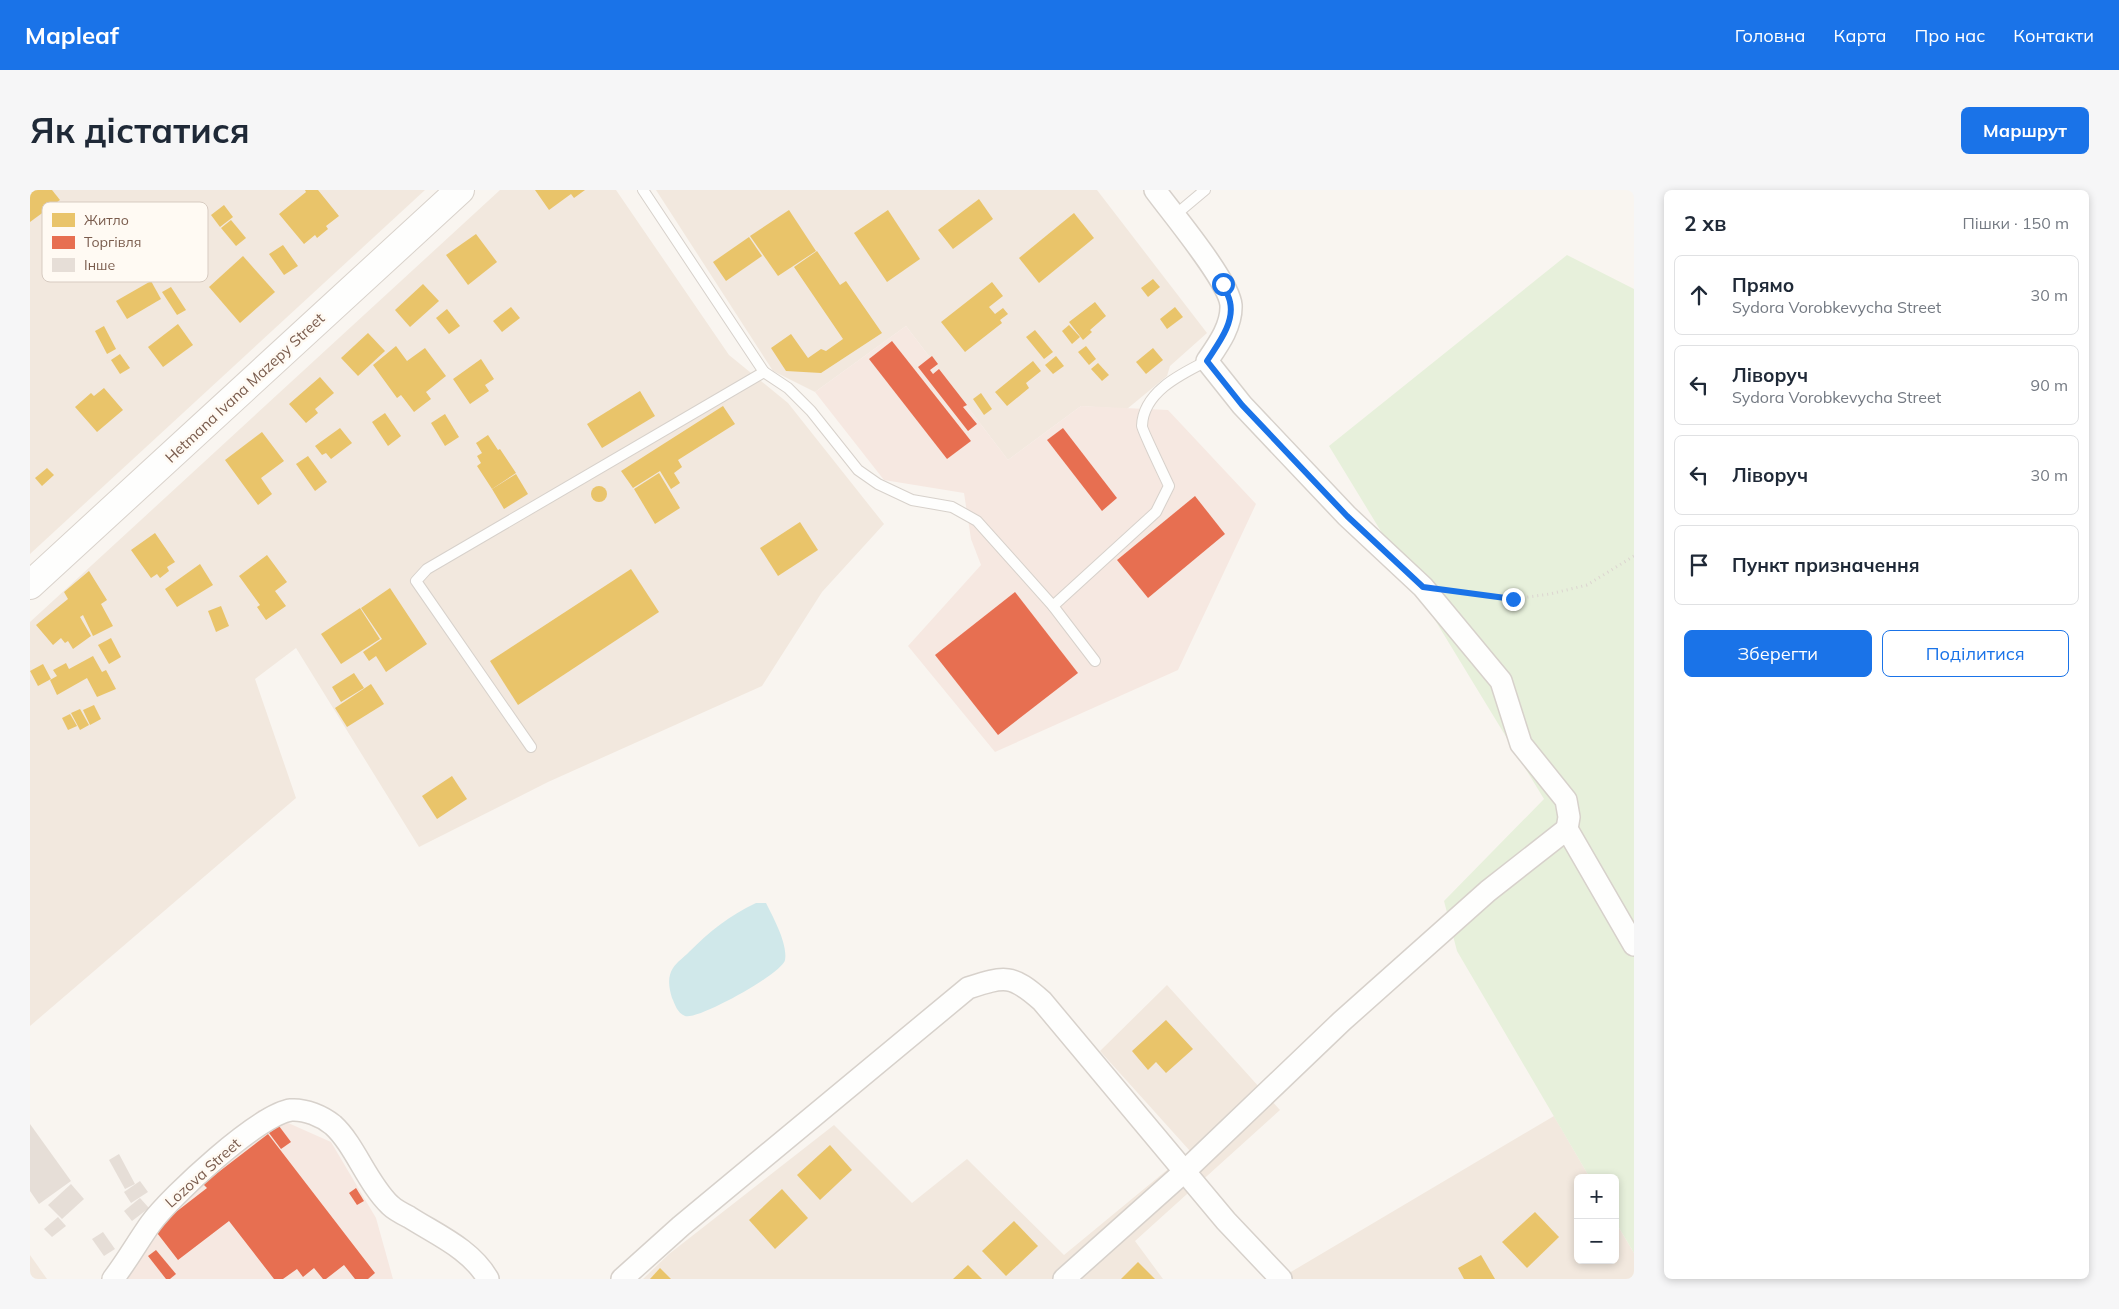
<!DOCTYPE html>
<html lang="uk">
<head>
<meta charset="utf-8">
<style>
	:root { --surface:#fff; --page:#f6f6f7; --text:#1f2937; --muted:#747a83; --line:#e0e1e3; --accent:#1a73e8 }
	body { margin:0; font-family:Mulish,sans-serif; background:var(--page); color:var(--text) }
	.controls { position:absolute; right:15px; bottom:15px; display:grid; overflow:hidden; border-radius:8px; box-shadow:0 2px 8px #0003 }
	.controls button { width:45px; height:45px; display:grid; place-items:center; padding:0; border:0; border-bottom:1px solid var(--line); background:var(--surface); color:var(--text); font:25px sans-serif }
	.stop { position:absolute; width:15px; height:15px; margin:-11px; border:4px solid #1a73e8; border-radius:50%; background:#fff }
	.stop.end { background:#1a73e8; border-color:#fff; box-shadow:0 1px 5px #0008 }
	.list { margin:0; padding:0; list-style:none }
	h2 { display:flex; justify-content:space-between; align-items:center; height:65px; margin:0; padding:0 20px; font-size:21px }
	h2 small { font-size:16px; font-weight:400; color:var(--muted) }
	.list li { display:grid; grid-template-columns:32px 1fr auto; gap:15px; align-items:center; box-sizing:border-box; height:80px; margin:0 10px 10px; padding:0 10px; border:1px solid var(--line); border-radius:8px }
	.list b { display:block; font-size:19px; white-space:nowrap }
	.list p { margin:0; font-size:16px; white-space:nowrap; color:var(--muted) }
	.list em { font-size:16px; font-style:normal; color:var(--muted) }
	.actions { display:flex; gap:10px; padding:15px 20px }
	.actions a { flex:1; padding:11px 0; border:1px solid var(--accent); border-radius:8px; text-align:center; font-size:18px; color:var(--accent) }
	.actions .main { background:var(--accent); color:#fff }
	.icon { flex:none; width:28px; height:28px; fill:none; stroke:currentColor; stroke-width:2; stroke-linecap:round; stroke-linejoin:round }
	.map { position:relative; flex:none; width:1604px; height:1089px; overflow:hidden; border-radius:8px }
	header { display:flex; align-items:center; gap:30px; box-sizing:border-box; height:70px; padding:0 25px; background:var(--accent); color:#fff }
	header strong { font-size:24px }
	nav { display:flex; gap:28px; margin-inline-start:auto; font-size:18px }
	.intro { display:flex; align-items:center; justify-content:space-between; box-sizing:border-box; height:120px; padding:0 30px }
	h1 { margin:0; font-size:35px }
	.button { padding:12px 22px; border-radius:8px; background:var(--accent); color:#fff; font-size:18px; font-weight:700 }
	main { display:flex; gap:30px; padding:0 30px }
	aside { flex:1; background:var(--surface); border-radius:8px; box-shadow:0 2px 8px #0003 }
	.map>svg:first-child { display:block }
</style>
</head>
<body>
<header>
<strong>Mapleaf</strong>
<nav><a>Головна</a><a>Карта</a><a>Про нас</a><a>Контакти</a></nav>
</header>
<div class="intro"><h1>Як дістатися</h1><a class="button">Маршрут</a></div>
<main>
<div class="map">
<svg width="1604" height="1089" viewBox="0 0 1604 1089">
	<rect width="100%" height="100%" fill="#f9f5f0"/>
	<g fill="#f2e8de">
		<path d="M0,0H395L0,364Z"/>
		<path d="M470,0H586L699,165L758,213L854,334L792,402L732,496L518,592L389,657L266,458L225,489L266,608L0,836V432Z"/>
		<path d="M626,0H1067L1177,143L1140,176L1137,186L1097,219L1051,216L978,270L876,136L785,202L743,181Z"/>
		<path d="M1137,795L1250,920L1105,1051L1133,1089H613L639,1064L804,935L882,1013L937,969L1034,1065L1160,961L1070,861Z"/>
		<path d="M1524,926L1560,988H1548V1070H1585V1031L1604,1063V1089H1249Z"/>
		<path d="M0,1065L17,1089H0Z"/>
	</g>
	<g fill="#f6e8e1">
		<path d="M876,136L978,270L1051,216L1138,220L1226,314L1148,480L965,562L878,456L951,375L941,349L934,303L854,290L785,202Z"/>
		<path d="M229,920L301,952L346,1028L363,1089H83L101,1046Z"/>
	</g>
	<path fill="#e7f0db" d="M1537,65L1604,99V1063L1585,1031V988H1560L1427,761L1414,711L1514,609L1299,256Z"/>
	<path fill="#d0e8ea" d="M726,713H736C743,727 758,754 755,770C753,783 667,831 655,826C647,823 645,814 642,808C639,798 637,787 643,778C647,772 654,767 659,762C679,742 700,725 726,713Z"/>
	<g fill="#e9c46a">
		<path d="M0,0H22L30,10L0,32Z"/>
		<path d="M275,0H288L309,26L296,36L298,39L287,48L285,45L274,54L249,24L276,2Z"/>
		<path d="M505,0H555L544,8L541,4L519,20Z"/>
		<path d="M949,9L963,29L923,59L908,40Z"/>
		<path d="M194,15L203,27L190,37L181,25Z"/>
		<path d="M759,20L786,61L748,86L720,46Z"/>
		<path d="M858,20L890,69L857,92L824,43Z"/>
		<path d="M1044,23L1064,48L1009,93L989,68Z"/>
		<path d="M201,30L216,48L206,56L191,38Z"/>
		<path d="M446,44L467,72L438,95L416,65Z"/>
		<path d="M719,47L732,66L696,91L683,72Z"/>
		<path d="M253,55L268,76L254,85L239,64Z"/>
		<path d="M787,61L810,95L816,91L852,143L791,183L756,181L741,158L761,144L778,168L791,159L796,161L813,149L764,77Z"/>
		<path d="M213,66L245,102L210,133L179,97Z"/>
		<path d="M1123,89L1130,97L1118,107L1111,98Z"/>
		<path d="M121,91L131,109L97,129L86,111Z"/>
		<path d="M962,92L973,106L959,117L965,124L973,118L978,124L970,130L972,133L935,162L911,132Z"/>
		<path d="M393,94L409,111L380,137L365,120Z"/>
		<path d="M141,97L156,120L147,125L132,102Z"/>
		<path d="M1065,112L1076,126L1060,140L1062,142L1053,150L1039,132Z"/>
		<path d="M481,117L490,128L472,142L463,131Z"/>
		<path d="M1145,117L1153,127L1137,139L1130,129Z"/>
		<path d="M417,119L430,136L419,144L406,128Z"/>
		<path d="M148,134L163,155L133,177L118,157Z"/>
		<path d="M1039,135L1050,147L1042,154L1032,141Z"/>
		<path d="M74,136L86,159L77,164L65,141Z"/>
		<path d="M1005,140L1023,162L1014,169L996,147Z"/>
		<path d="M338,143L355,161L328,186L311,168Z"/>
		<path d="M366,156L377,171L395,158L416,186L396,202L401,209L384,222L371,205L367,208L343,175Z"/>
		<path d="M1056,156L1066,169L1059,175L1048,162Z"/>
		<path d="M1123,158L1133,170L1116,184L1106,172Z"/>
		<path d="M90,164L100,178L90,184L81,170Z"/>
		<path d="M1026,166L1034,176L1023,184L1015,175Z"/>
		<path d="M451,169L464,189L455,195L459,201L440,214L423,189Z"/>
		<path d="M1003,171L1011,181L996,193L999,198L977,216L965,202Z"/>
		<path d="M1068,173L1079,185L1072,191L1061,179Z"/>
		<path d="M290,187L304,203L285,219L288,223L276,233L259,214Z"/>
		<path d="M74,198L93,220L67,242L45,217L61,203L64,206Z"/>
		<path d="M610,201L625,226L572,258L557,234Z"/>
		<path d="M951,203L962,219L954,225L943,209Z"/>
		<path d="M693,216L705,234L648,270L652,277L644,283L650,293L641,299L630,281L603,298L591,281Z"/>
		<path d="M355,223L371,246L358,256L342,232Z"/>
		<path d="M415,224L429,247L415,256L401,233Z"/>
		<path d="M310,238L322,253L301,269L296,263L292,265L285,256Z"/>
		<path d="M232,242L254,271L231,288L242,304L228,315L195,270Z"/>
		<path d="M458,245L468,260L470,259L486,283L462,299L447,276L451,273L447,266L452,263L446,253Z"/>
		<path d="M278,266L297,292L285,301L266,274Z"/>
		<path d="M17,278L24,285L12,296L5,288Z"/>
		<path d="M629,283L650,318L625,334L604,299Z"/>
		<path d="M486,284L498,304L474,319L462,299Z"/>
		<circle cx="569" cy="304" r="8"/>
		<path d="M770,332L788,360L748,386L730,358Z"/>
		<path d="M125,343L145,372L137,377L139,381L130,388L127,384L121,388L101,360Z"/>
		<path d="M237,365L257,392L245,401L256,416L236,430L227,417L230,415L209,386Z"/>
		<path d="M170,374L183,395L147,417L135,399Z"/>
		<path d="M601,379L629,422L488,515L460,471Z"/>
		<path d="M59,381L77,410L71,414L83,436L63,446L53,425L50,427L61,446L43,459L38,451L35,453L31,448L23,455L6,435L38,409L34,402Z"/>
		<path d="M360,398L397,454L356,482L346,466L339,471L333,462L352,449L331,418Z"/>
		<path d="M191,416L199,436L186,442L178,421Z"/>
		<path d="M330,418L350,449L311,474L291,444Z"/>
		<path d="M81,448L91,467L79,474L68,455Z"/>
		<path d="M63,466L72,482L76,480L86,499L67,507L57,488L27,505L20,490L27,486L23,480L36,473L39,479Z"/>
		<path d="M13,474L21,489L8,496L0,481Z"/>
		<path d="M324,483L334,498L311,512L302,497Z"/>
		<path d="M341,494L354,514L317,537L305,518Z"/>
		<path d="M64,515L71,529L60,535L53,520Z"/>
		<path d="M50,519L59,535L50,540L41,523Z"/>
		<path d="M40,524L47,536L38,540L32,528Z"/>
		<path d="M422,586L437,609L407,629L392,606Z"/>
		<path d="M1136,830L1163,859L1136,883L1126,872L1118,880L1102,861Z"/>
		<path d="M800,955L822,980L790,1010L767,985Z"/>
		<path d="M752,999L778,1028L745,1059L719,1030Z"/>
		<path d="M1505,1022L1529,1047L1497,1078L1472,1052Z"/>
		<path d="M984,1031L1008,1056L976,1086L952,1061Z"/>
		<path d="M1451,1065L1465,1089H1434L1428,1078Z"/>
		<path d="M1108,1072L1125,1089H1091Z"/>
		<path d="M938,1075L952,1089H923Z"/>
		<path d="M630,1078L641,1089H620Z"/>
	</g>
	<g fill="#e76f51">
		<path d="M862,151L941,251L917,269L839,169Z"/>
		<path d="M902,166L908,174L900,180L903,184L909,179L937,215L933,217L947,234L938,241L888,177Z"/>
		<path d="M1033,238L1087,308L1072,321L1017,250Z"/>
		<path d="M1165,306L1195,344L1118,408L1087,370Z"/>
		<path d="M985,402L1048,483L968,545L905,465Z"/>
		<path d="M249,936L261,952L251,959L239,943Z"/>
		<path d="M238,944L345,1083L338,1089H325L314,1075L296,1089H293L284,1078L273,1087L267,1079L253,1089H244L199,1031L148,1070L124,1039L177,998L173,994Z"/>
		<path d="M326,998L334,1011L327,1015L319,1003Z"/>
		<path d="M126,1060L146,1084L140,1089H136L118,1066Z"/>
	</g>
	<g fill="#e6ded7">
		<path d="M0,934L41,991L9,1014L0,1001Z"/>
		<path d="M89,964L105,994L95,999L79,970Z"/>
		<path d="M110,991L118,1002L101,1013L94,1002Z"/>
		<path d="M41,994L54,1009L32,1029L18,1015Z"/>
		<path d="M110,1008L119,1018L102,1031L94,1021Z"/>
		<path d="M28,1027L36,1036L22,1047L14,1039Z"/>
		<path d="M73,1042L85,1059L74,1066L62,1049Z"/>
	</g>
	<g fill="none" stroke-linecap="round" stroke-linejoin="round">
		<g stroke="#d7d1cb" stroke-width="12">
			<g id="service">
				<path d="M613,0L734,182"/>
				<path d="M1144,26L1175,0"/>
				<path d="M1023,416L1126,322L1139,296C1135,287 1112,240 1112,236C1113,202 1151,184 1177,171"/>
				<path d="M501,557L386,391L397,379L734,182L758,198L781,221L828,280L848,294L882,310L922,317L947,331L1023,416L1065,471"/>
			</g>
		</g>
		<g stroke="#d7d1cb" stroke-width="24">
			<g id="minor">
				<path d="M1125,0C1141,22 1199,91 1201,115C1202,136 1188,155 1177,171L1212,215L1317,326L1393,397L1471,491L1491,554L1536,610L1539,627L1537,639L1604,755"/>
				<path d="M83,1089C97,1071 108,1051 121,1033C141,1006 229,924 261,920C275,919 292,926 303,935C325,955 337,993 360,1015C365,1020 373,1024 379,1027C407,1045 441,1059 458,1089"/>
				<path d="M592,1089L651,1036L938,798C975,786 982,784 1012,811L1196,1031L1251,1089"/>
				<path d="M1034,1089L1155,981L1312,831L1458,701L1537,639"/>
			</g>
		</g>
		<g stroke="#d9d2cb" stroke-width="30">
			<path id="secondary" d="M0,395L430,0"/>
		</g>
		<path stroke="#dcd5d0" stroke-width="3" stroke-dasharray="1 4" stroke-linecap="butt" d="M1423,401L1483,409L1520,404L1557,395L1604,366"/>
		<use href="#service" stroke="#fefefd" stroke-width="10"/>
		<use href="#minor" stroke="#fefefd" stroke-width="21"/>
		<use href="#secondary" stroke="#fefefd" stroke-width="28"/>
	</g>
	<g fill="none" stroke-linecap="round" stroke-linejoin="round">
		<path stroke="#1a73e8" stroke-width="6" d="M1193,94C1195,100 1199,106 1200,112C1205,133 1187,155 1177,171L1212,215L1317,326L1393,397L1483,409"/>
	</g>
	<g text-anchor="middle" stroke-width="5" stroke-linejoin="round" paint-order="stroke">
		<g font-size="15" fill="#7a5c4d" stroke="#fffaf3">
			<text transform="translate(215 198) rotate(-43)" y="5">Hetmana Ivana Mazepy Street</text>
			<text transform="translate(173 983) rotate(-42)" y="5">Lozova Street</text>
		</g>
	</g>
	<rect x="12" y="12" width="166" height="80" rx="8" fill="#fffaf3" stroke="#d7cbc1" stroke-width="1"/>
	<rect x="22" y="23" width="23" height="14" fill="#e9c46a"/>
	<rect x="22" y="46" width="23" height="13" fill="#e76f51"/>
	<rect x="22" y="68" width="23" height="14" fill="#e6ded7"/>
	<g font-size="14" fill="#7a5c4d">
		<text x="54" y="35">Житло</text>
		<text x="54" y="57">Торгівля</text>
		<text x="54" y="80">Інше</text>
	</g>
</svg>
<div class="controls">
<button>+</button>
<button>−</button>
</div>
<div class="stop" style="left:1193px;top:94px"></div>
<div class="stop end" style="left:1483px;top:409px"></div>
</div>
<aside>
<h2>2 хв<small>Пішки · 150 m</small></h2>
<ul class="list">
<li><svg class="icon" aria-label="ahead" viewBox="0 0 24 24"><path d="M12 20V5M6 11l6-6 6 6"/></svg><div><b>Прямо</b><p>Sydora Vorobkevycha Street</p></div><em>30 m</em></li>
<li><svg class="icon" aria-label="left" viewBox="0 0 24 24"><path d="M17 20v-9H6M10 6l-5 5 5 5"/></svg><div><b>Ліворуч</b><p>Sydora Vorobkevycha Street</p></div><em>90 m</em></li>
<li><svg class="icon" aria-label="left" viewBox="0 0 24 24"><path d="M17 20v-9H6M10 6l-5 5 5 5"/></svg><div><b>Ліворуч</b></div><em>30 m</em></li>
<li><svg class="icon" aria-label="arrive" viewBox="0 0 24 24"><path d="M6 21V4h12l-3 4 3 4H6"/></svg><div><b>Пункт призначення</b></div></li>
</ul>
<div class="actions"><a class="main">Зберегти</a><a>Поділитися</a></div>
</aside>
</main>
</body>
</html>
